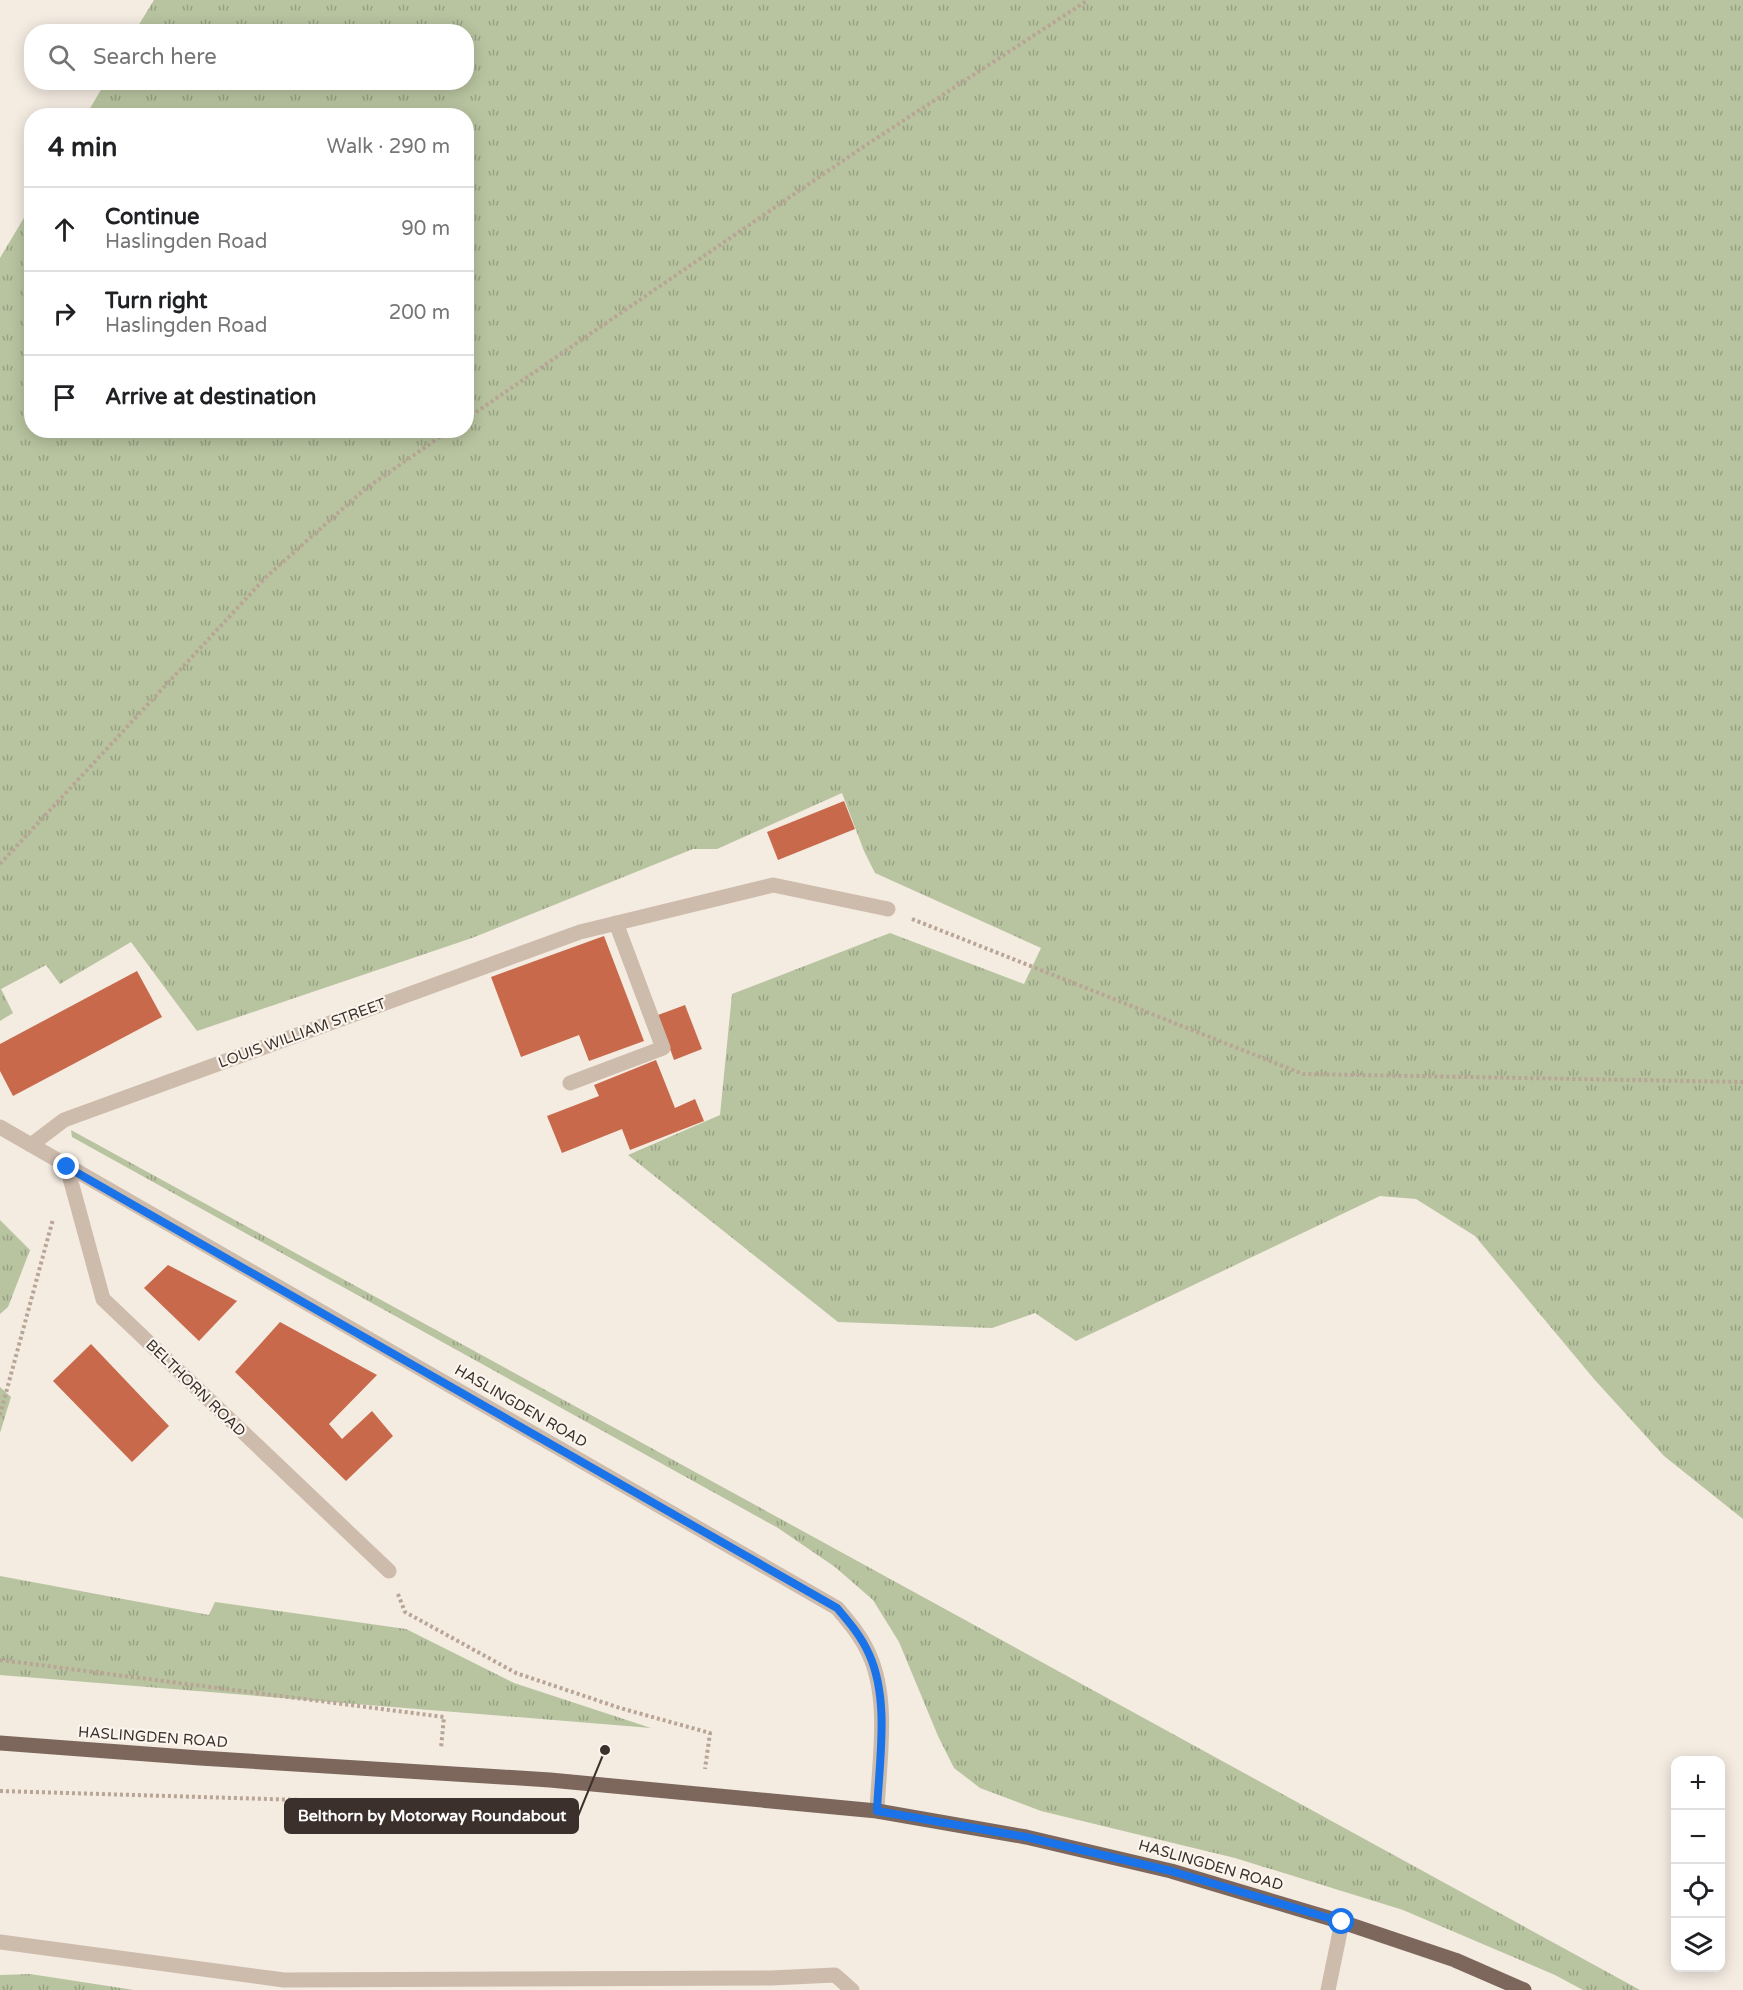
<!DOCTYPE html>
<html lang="en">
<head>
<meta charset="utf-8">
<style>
	:root { --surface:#fff; --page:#f6f6f6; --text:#202124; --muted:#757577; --line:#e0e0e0 }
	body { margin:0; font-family:"Varela Round",sans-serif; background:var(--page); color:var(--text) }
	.controls { position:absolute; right:18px; bottom:18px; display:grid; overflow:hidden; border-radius:12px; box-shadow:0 3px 15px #0003 }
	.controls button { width:54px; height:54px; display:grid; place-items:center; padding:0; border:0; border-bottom:2px solid var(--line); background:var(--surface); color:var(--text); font:30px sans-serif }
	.stop { position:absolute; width:18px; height:18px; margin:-14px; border:4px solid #1a73e8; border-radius:50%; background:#fff }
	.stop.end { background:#1a73e8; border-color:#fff; box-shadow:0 2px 6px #0008 }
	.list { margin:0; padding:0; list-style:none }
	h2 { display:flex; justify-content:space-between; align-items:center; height:78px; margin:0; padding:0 24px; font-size:26px }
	h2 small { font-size:20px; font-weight:400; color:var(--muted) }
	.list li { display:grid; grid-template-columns:39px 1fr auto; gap:18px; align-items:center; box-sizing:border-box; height:84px; padding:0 24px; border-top:2px solid var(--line) }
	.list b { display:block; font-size:22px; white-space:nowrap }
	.list p { margin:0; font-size:20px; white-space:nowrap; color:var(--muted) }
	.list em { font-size:20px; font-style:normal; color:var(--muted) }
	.icon { flex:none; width:33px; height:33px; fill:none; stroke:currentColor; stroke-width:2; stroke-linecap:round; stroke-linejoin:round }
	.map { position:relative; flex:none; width:1743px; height:1990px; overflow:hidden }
	.search { position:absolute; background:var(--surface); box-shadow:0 3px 15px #0003; left:24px; top:24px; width:450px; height:66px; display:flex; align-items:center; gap:15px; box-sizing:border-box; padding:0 21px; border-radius:24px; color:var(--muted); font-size:22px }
	.panel { position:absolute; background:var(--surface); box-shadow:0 3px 15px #0003; left:24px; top:108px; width:450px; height:330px; border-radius:24px }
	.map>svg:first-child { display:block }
</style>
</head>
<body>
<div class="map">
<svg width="1743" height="1990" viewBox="0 0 1743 1990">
	<defs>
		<pattern id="grass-tufts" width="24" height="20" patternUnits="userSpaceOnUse" patternTransform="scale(1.5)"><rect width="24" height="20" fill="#b8c4a0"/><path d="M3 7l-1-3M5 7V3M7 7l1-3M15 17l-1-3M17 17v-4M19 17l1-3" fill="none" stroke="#97a083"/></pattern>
	</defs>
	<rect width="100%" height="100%" fill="#f4ebe1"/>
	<g fill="url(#grass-tufts)">
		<path d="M154,0H1743V1519L1664,1456L1594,1379L1475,1236L1416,1199L1380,1196L1076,1341L1035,1313L992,1328L838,1322L628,1155L720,1115L732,994L890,933L1024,984L1041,948L875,873L864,851L842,793L717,849H693L472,938L197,1031L131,942L60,984L46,965L1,989L13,1013L0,1021V258L31,206L32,430H466V116L86,115L105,83L466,82V32L135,31Z"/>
		<path d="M71,1130L1640,1990H1583L1555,1975L1403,1910L1235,1858L1041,1811L980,1788L954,1768L938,1736L899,1642L873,1600L835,1567L778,1528L72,1137Z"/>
		<path d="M0,1220L30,1250L8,1307L0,1314Z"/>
		<path d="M0,1387L11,1397L0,1433Z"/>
		<path d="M0,1576L209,1615L215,1602L406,1629L514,1683L651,1728L0,1675Z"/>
		<path d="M30,1974L134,1990H0V1975Z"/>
	</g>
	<g fill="#c8694b">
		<path d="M844,801L855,829L778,860L767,832Z"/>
		<path d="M604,936L644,1041L589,1061L579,1035L521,1057L491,977Z"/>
		<path d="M137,971L162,1017L13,1096L0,1071V1044Z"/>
		<path d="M685,1005L702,1049L674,1060L658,1015Z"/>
		<path d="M656,1060L675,1108L695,1099L704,1121L630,1150L622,1129L562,1153L547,1116L599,1096L594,1085Z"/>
		<path d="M168,1265L237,1301L199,1341L144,1288Z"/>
		<path d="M280,1322L377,1375L329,1424L342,1439L372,1411L393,1436L346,1481L235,1372Z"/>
		<path d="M91,1344L169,1426L132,1462L53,1381Z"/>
	</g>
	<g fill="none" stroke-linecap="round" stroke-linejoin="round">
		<g stroke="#b9a596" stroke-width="4" stroke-dasharray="3 3" stroke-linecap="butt">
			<path d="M466,419L860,149L1088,0"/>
			<path d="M0,864L266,577L365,489L450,430"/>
			<path d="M912,919L1303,1074L1743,1082"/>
			<path d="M0,1415L53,1219"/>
			<path d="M398,1594L405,1612L516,1673L620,1708L710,1733L705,1769"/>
			<path d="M0,1660L444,1717L441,1748"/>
			<path d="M0,1791L436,1804V1798"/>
		</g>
		<g stroke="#cdbbac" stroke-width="15">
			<path d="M570,1083L663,1048L616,923"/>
			<path d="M0,1127L837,1608C849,1622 861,1636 869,1654C890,1700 879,1761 877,1811"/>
			<path d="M31,1145L64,1120L580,932L773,885L888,909"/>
			<path d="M67,1167L103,1299L389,1571"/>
			<path d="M0,1942L284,1980L771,1978L835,1975L852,1990"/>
			<path d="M1328,1990L1342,1922"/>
		</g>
		<path stroke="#7d675c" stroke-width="15" d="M0,1743L200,1758L550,1780L877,1811L1026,1837L1171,1871L1342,1922L1455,1960L1524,1990"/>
	</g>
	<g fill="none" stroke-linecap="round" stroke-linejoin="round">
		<path stroke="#1a73e8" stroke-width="8" d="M67,1167L837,1608C849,1622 861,1636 869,1654C890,1700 879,1762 877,1811L1026,1837L1171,1871L1342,1922"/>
	</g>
	<g text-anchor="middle" stroke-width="4.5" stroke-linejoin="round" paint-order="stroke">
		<g font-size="15" fill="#3b302b" stroke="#fbf5ee">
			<text transform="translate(302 1033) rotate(-20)" y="5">LOUIS WILLIAM STREET</text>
			<text transform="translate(196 1388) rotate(44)" y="5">BELTHORN ROAD</text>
			<text transform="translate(521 1406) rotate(30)" y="5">HASLINGDEN ROAD</text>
			<text transform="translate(153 1737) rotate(4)" y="5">HASLINGDEN ROAD</text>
			<text transform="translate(1211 1865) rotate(16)" y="5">HASLINGDEN ROAD</text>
		</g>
	</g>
	<path fill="none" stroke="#3b302b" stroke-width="2" d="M605 1750L578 1816"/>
	<circle fill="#3b302b" stroke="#fbf5ee" stroke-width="2" cx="605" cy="1750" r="6"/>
	<rect fill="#3b302b" stroke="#3b302b" stroke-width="2" x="285" y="1799" width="293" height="34" rx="6"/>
	<g font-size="16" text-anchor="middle" font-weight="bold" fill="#fff">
		<text x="432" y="1821">Belthorn by Motorway Roundabout</text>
	</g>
</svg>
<div class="controls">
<button>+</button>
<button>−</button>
<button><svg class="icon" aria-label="locate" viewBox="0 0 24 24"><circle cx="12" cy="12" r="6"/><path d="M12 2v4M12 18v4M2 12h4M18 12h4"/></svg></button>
<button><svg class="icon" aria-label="layers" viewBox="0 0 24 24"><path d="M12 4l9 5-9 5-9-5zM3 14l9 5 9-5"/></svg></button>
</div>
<div class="stop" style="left:1342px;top:1922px"></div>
<div class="stop end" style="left:67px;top:1167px"></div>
<div class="search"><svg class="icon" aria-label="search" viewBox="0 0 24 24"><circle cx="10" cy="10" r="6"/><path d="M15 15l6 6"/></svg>Search here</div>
<section class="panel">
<h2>4 min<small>Walk · 290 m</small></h2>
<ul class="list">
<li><svg class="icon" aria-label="ahead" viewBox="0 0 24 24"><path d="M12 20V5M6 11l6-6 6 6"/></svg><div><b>Continue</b><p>Haslingden Road</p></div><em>90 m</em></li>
<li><svg class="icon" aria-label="right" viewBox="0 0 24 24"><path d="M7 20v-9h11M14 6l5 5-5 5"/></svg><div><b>Turn right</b><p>Haslingden Road</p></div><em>200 m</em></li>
<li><svg class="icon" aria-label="arrive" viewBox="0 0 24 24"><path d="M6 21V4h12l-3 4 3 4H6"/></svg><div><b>Arrive at destination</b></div></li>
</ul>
</section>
</div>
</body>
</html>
